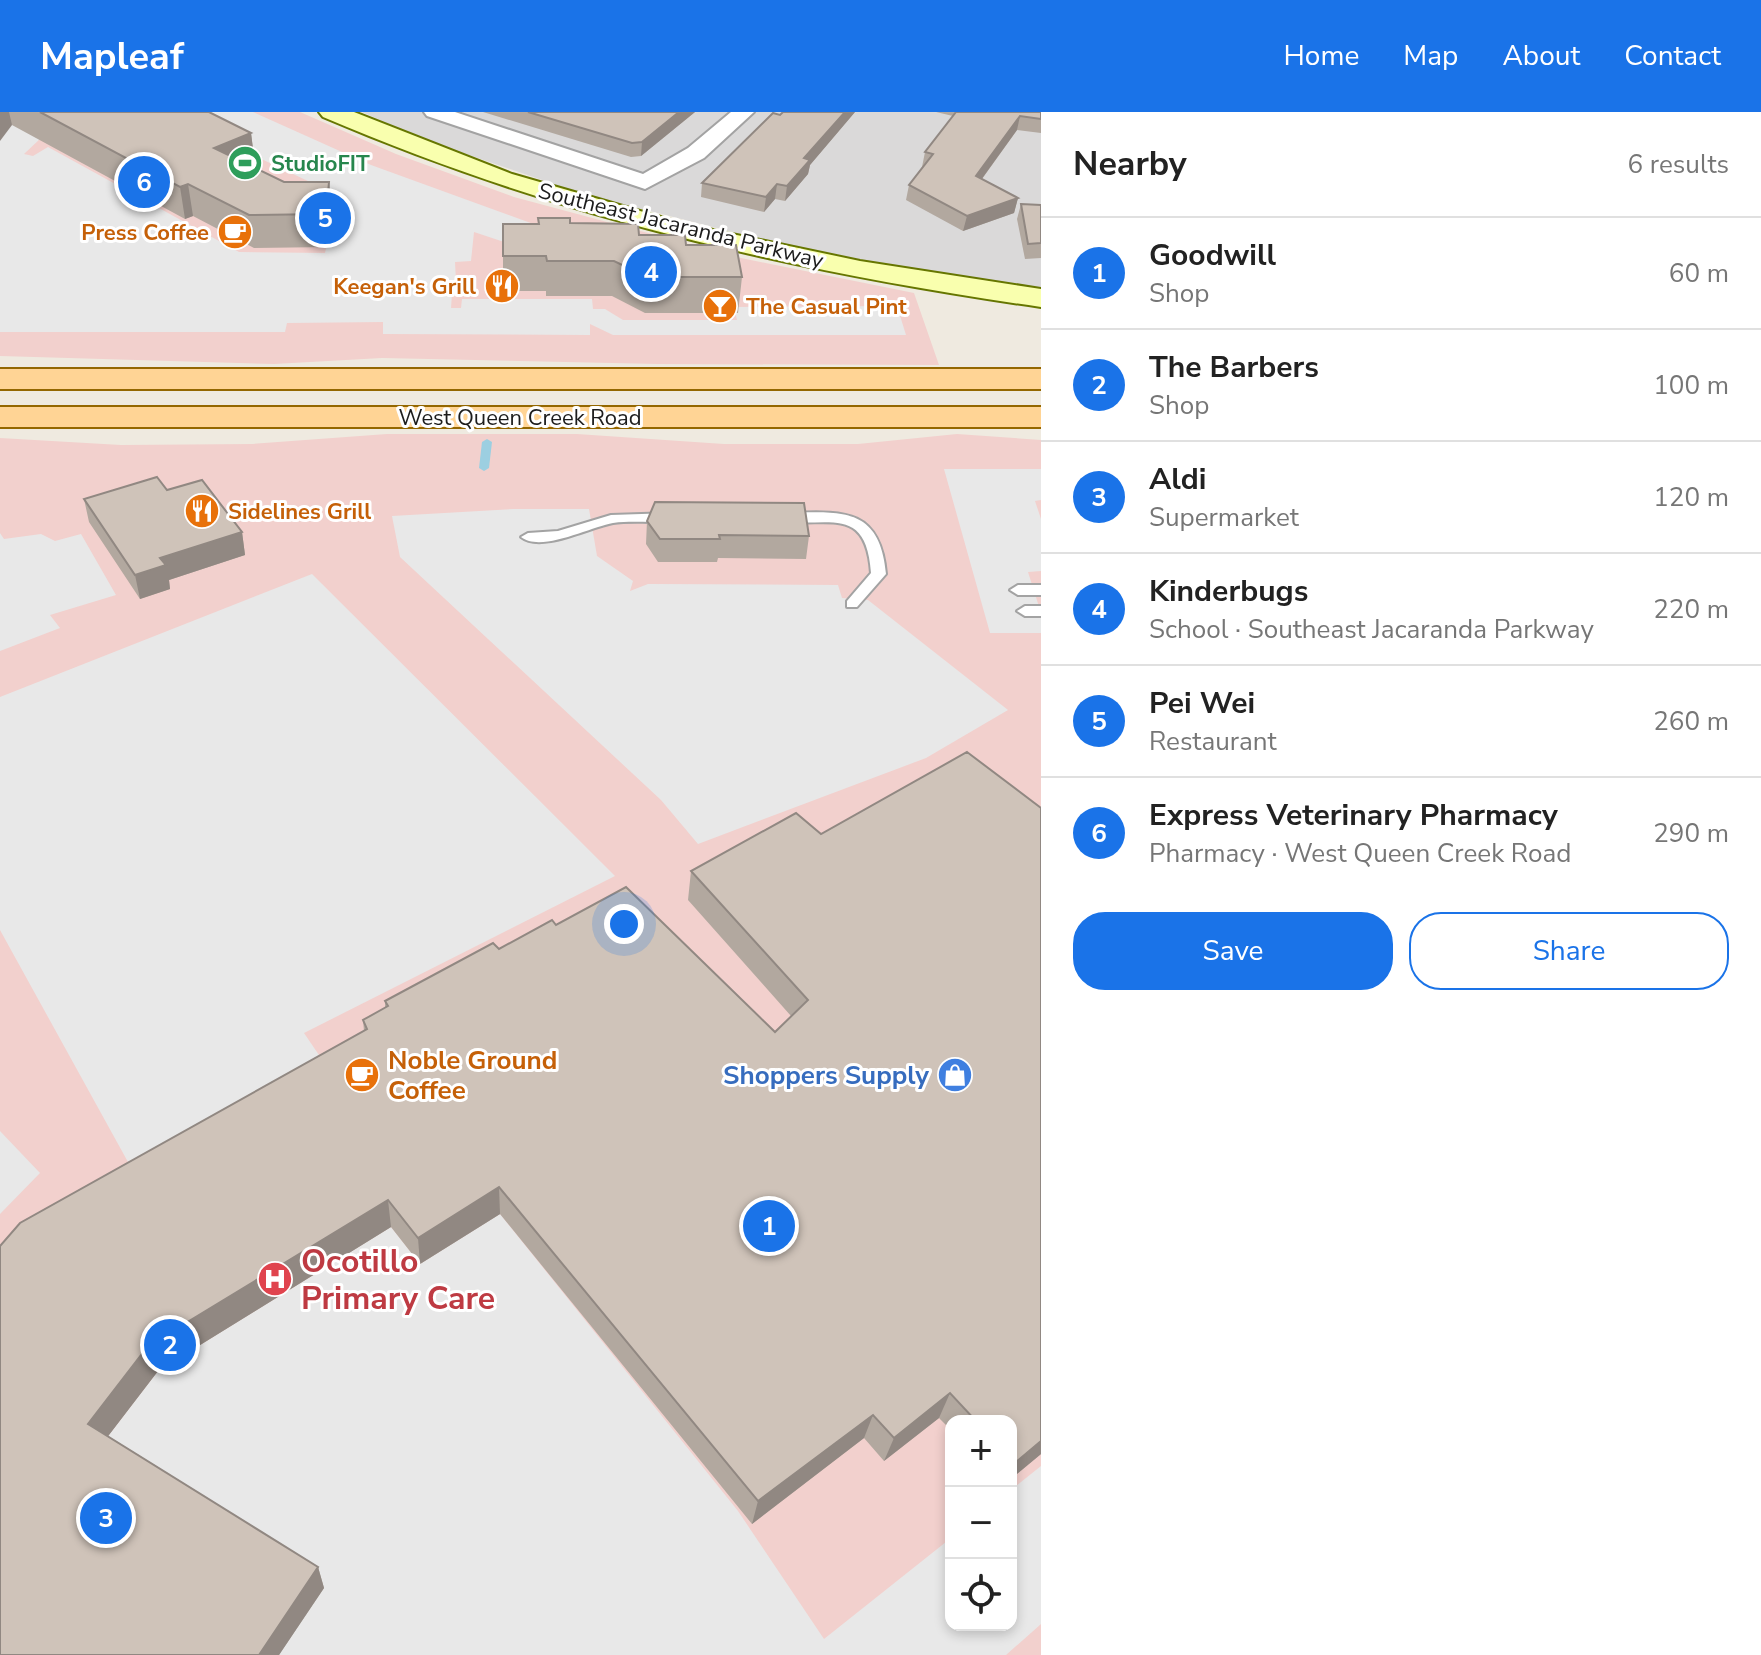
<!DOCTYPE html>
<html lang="en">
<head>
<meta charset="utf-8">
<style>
	:root { --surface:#fff; --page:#f2f2f2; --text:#222; --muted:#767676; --line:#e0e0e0; --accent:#1a73e8 }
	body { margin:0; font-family:"Nunito Sans",sans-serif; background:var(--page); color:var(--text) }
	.controls { position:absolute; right:24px; bottom:24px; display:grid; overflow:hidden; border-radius:16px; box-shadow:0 4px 12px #0003 }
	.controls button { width:72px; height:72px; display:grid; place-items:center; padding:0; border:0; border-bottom:2px solid var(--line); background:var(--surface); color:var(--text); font:40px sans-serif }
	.you { position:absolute; left:624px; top:812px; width:28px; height:28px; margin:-20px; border:6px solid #fff; border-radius:50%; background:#1a73e8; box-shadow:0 0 0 12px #1a73e833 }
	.badge { display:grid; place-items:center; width:52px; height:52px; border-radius:50%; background:var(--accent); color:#fff; font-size:26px; font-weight:700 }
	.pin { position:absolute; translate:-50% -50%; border:4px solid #fff; box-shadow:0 2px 8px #0006 }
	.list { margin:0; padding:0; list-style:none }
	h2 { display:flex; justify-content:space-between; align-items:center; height:104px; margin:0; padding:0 32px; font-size:34px }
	h2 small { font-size:26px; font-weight:400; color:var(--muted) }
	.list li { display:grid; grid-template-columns:52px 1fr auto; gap:24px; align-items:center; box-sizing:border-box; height:112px; padding:0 32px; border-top:2px solid var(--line) }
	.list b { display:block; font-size:30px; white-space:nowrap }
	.list p { margin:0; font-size:26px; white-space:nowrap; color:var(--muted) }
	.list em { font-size:26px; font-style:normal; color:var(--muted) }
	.actions { display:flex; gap:16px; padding:24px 32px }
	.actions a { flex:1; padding:18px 0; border:2px solid var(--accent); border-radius:32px; text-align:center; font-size:28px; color:var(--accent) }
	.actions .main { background:var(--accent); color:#fff }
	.icon { flex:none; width:44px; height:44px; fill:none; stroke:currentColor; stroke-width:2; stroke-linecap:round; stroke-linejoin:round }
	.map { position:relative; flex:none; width:1041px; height:1543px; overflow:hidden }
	header { display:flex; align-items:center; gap:48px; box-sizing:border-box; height:112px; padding:0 40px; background:var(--accent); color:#fff }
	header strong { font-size:38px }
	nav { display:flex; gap:44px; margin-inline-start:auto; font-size:28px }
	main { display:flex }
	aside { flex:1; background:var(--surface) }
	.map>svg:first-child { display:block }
</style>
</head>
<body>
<header>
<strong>Mapleaf</strong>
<nav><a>Home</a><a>Map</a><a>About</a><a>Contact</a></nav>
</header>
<main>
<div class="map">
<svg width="1041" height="1543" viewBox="0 0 1041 1543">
	<rect width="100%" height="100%" fill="#efeae0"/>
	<path fill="#dad9d9" d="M362,0H1041V177L976,170L772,130L583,82L425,28Z"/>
	<g fill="#f2d0cd" fill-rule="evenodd">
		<path d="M0,0H300L396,42L514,85L741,146L914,181L939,253L658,252L382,246L274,252L0,244Z"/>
		<path d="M387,322H577L724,332H858L957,322L1041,328V1543H0V326L121,333L252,332ZM951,1309H1011V1513H951Z"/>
	</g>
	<g fill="#e8e8e8">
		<path d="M23,0L59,9L24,42L33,44L48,35L239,140L325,141L336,92L327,78L162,0H253L371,53L550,118L525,137L474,120L471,149L455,150L456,170H474V181L452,182L451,196H461L462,187H592L593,197H605L623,208H737L734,195L897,194L906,223H613L590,212V223L383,222V210L287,211L285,220H0V26Z"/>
		<path d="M944,357H1041V388L1035,389L1041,407V459L1028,460L1041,501V521H990Z"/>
		<path d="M514,397H589L597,444L633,469L630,479L648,472L838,473L842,486L868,488L1008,598L926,646L698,732L661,688L400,445L392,404Z"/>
		<path d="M0,421L4,427L41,422L55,429L81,422L116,483L50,503L60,516L0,539Z"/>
		<path d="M312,462L615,764L304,921L321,946L128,1050L0,818V585Z"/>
		<path d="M0,1019L40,1061L0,1102Z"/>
		<path d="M500,1102L738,1399L824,1527L951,1426V1513H1011V1378L1041,1354V1512L1006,1543H265L99,1336L158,1259L391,1115L420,1152Z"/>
	</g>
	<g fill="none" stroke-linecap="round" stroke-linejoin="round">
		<path fill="#9ccfe1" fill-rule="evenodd" d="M487,327L492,330L489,356L484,359L479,356L482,330Z"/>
		<g stroke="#a3a3a3" stroke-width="4">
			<g id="lane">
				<path d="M672,401L679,405L677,408C656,412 634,408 613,411C590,415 541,441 521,425L528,421L558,419L611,403Z"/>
				<path d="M781,401C838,400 880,392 886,462L857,495H847V489L871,461C866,389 825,418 776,408L774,405Z"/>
				<path d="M1041,473V483H1018L1010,478L1018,473Z"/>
				<path d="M1041,494V504H1025L1017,499L1025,494Z"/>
			</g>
		</g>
		<g stroke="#a3a3a3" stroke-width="4">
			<path id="street" d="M424,0H455L643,62L688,36L731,0H754L704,46L645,77L427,4Z"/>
		</g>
		<g stroke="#667600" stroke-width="4">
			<path id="secondary" d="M319,0H354L512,62L685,112L860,149L1041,177V195C790,159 557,105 323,5Z"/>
		</g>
		<g stroke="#946700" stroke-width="4">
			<g id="primary">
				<rect x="0" y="257" width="1041" height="20"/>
				<rect x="0" y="295" width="1041" height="20"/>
			</g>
		</g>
		<use href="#lane" fill="#fff" fill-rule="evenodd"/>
		<use href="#street" fill="#fff" fill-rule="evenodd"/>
		<use href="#secondary" fill="#f9ffae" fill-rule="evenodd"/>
		<use href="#primary" fill="#ffd495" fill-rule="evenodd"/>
	</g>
	<g fill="#b2a89f">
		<path d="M0,0H209L251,21L255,53L251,54L332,102L329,135L254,136L193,104L185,107L12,13Z"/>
		<path d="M483,0H695L641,44L631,45Z"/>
		<path d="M783,0H855L810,53L808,62L785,89L775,87L764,100L701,85L702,71Z"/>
		<path d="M936,0H1041V21L1017,18L982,67L1018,86L1014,101L963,119L906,88L909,73L922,55L925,40L953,4Z"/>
		<path d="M1021,92L1041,93V146L1025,147L1017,107Z"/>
		<path d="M570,111L639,123L686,133L742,165L738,201H645L612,184H546V179H503V112Z"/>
		<path d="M167,378L242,420L245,443L169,468L170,477L140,487L89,410L84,387Z"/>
		<path d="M647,409L809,424L806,447L718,446L717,450H658L646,432Z"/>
		<path d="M1041,696V1342L1011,1367V1309H951V1318L939,1306L884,1349L864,1326L752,1412L500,1102L420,1152L391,1115L158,1259L108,1324L318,1455L324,1476L279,1543H0V1134L364,919L363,908L385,896V889L499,837L556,813L775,920L791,904L688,788L691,759L821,722Z"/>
	</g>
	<g fill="#918882">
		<path d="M0,0H9L12,13L0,29Z"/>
		<path d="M679,0H695L641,44L642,30Z"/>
		<path d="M845,0H855L810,53L808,62L785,89L787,74L804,46Z"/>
		<path d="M1020,4L1017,18L973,79L976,64Z"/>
		<path d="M251,21L255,53L218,67L214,36Z"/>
		<path d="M329,70L332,102L329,135L326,102Z"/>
		<path d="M188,72L193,104L185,107L180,75Z"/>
		<path d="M777,72L775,87L764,100L766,85Z"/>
		<path d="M1018,86L1014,101L963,119L967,104Z"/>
		<path d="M242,420L245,443L169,468L170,477L140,487L135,463L160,446Z"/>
		<path d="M499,1075L500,1102L420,1152L418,1126Z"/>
		<path d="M388,1088L391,1115L158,1259L99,1336L88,1312L148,1234Z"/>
		<path d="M950,1281L939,1306L884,1349L894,1326Z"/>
		<path d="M873,1303L864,1326L752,1412L758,1389Z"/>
		<path d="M1041,1329V1342L1011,1367V1358L1016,1350Z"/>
		<path d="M318,1455L324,1476L279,1543H259Z"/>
	</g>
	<g fill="#cfc3b9" stroke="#918882" stroke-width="2">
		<path d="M40,0H209L251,21L214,36L284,70H329L326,102L249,103L188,72L180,75Z"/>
		<path d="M528,0H679L642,30L632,31Z"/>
		<path d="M783,0H845L804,46L810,48L787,74L777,72L766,85L702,71L773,1L780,3Z"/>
		<path d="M956,0H1041V7L1020,4L976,64L1018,86L967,104L909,73L933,42L925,40Z"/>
		<path d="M1021,92L1041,93V131L1028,132Z"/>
		<path d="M538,106H570V111L638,112L639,123H685L686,133H736L742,165H647L614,149H547L546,144H503V112H539Z"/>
		<path d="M157,365L167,378L202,368L242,420L160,446L166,453L135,463L84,387Z"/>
		<path d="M655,390L804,391L809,424L719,423L720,427H660L647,409Z"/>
		<path d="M967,640L1041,696V1329L1016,1350L1011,1345V1309H976L950,1281L894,1326L873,1303L758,1389L499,1075L418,1126L388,1088L148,1234L88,1312L318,1455L259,1543H0V1134L20,1111L367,917L363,908L388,894L385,889L493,831L499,837L552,808L556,813L626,775L775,920L808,888L691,759L796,701L821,722Z"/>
	</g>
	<defs>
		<g id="stadium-disc" transform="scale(1.8)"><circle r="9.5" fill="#2e9e5b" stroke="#fff"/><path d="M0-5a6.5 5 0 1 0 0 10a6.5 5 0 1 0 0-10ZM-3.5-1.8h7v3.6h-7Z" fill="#fff"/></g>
		<g id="cafe-disc" transform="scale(1.8)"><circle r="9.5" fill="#e8710a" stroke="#fff"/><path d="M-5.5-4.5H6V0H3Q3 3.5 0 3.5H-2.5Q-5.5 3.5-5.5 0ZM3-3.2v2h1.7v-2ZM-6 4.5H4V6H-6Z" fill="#fff"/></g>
		<g id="restaurant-disc" transform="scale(1.8)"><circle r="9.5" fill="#e8710a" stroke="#fff"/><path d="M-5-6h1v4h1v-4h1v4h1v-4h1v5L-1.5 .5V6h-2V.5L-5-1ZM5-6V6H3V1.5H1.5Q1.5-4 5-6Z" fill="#fff"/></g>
		<g id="bar-disc" transform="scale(1.8)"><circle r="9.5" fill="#e8710a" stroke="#fff"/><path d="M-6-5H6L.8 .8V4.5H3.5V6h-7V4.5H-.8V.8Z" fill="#fff"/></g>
		<g id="shop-disc" transform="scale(1.8)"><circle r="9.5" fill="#3f7fe0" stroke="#fff"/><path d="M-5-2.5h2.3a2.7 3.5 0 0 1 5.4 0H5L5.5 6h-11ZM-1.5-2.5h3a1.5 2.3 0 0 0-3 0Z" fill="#fff"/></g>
		<g id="hospital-disc" transform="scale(1.8)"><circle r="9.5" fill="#e0444e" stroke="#fff"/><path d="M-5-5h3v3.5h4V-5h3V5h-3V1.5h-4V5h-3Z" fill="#fff"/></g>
	</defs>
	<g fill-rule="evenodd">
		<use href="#stadium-disc" x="245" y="51"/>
		<use href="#cafe-disc" x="235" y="120"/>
		<use href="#restaurant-disc" x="502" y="174"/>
		<use href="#bar-disc" x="720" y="194"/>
		<use href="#restaurant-disc" x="202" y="399"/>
		<use href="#cafe-disc" x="362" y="963"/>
		<use href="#shop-disc" x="955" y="963"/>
		<use href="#hospital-disc" x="275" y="1167"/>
	</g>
	<g text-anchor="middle" stroke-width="6" stroke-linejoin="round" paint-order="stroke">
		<g font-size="22" font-weight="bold" fill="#27864d" stroke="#fff" text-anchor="start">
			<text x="271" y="59">StudioFIT</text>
		</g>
		<g font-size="22" fill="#1c1c1c" stroke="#fff">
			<text transform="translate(681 113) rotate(14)" y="8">Southeast Jacaranda Parkway</text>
			<text x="520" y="313">West Queen Creek Road</text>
		</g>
		<g font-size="22" font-weight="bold" fill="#c56008" stroke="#fff" text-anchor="end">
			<text x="209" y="128">Press Coffee</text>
			<text x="476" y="182">Keegan's Grill</text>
			<text x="746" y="202" text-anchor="start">The Casual Pint</text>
			<text x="228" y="407" text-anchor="start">Sidelines Grill</text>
		</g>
		<g font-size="26" font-weight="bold" fill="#c56008" stroke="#fff" text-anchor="start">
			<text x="388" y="957">Noble Ground<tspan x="388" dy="30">Coffee</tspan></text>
		</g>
		<g font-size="26" font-weight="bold" fill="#366cbe" stroke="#fff" text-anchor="end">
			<text x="929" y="972">Shoppers Supply</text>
		</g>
		<g font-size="32" font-weight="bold" fill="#be3a42" stroke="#fff" text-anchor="start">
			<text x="301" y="1160">Ocotillo<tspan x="301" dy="37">Primary Care</tspan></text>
		</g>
	</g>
</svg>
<div class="controls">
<button>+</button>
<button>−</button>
<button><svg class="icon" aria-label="locate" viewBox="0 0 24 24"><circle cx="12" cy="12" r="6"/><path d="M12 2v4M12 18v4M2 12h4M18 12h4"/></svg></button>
</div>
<div class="you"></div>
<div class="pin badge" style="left:769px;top:1114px">1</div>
<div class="pin badge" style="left:170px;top:1233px">2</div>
<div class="pin badge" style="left:106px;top:1406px">3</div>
<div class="pin badge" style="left:651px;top:160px">4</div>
<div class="pin badge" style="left:325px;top:106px">5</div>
<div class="pin badge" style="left:144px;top:70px">6</div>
</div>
<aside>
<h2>Nearby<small>6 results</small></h2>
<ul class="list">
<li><span class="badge">1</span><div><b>Goodwill</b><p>Shop</p></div><em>60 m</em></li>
<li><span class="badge">2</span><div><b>The Barbers</b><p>Shop</p></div><em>100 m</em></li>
<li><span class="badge">3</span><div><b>Aldi</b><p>Supermarket</p></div><em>120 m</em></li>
<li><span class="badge">4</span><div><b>Kinderbugs</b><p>School · Southeast Jacaranda Parkway</p></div><em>220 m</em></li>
<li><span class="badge">5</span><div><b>Pei Wei</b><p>Restaurant</p></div><em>260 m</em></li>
<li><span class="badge">6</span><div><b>Express Veterinary Pharmacy</b><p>Pharmacy · West Queen Creek Road</p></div><em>290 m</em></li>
</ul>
<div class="actions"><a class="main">Save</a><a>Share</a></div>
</aside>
</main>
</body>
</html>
